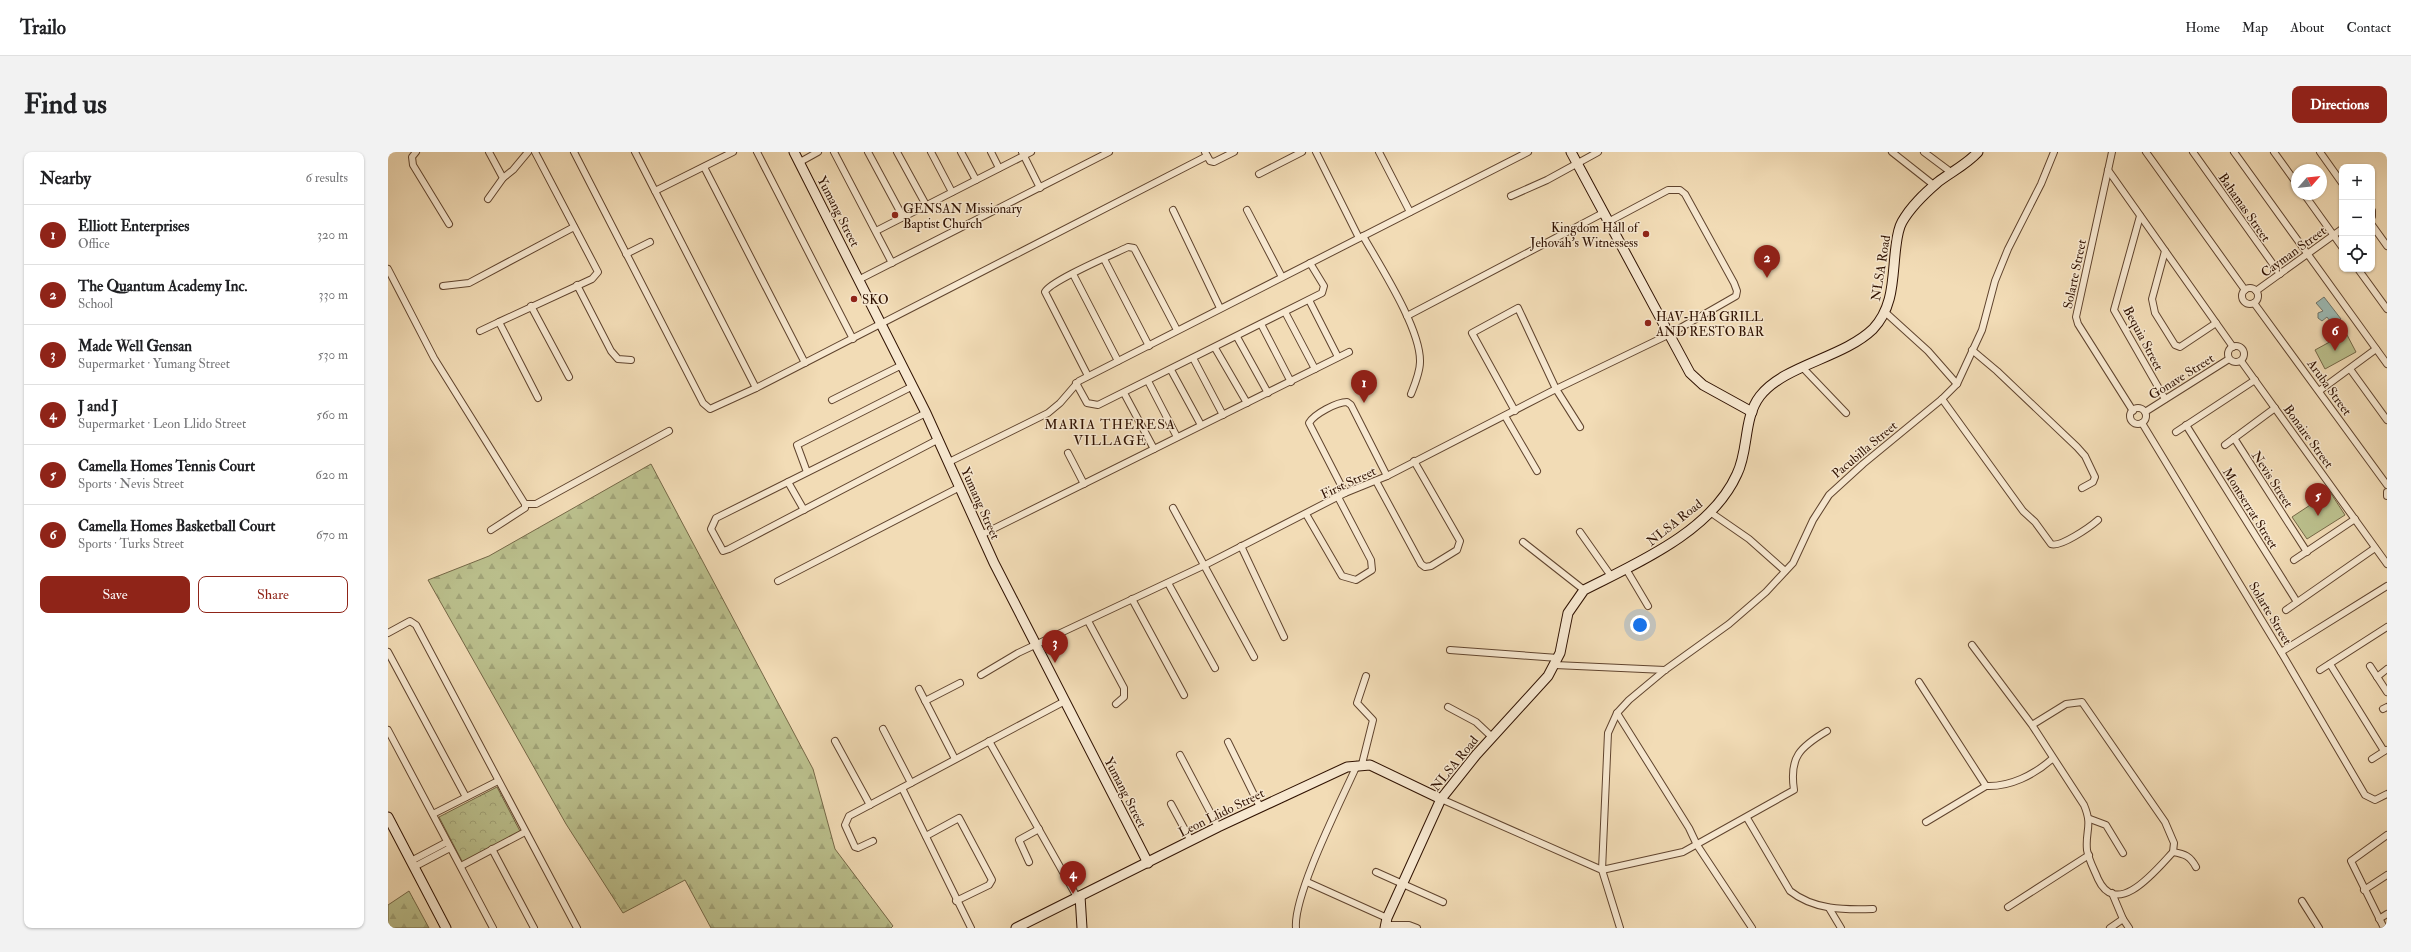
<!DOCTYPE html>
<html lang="en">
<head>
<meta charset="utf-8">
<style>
	:root { --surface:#fff; --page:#f2f2f2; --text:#202124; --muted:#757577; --line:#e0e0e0; --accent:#8f2418 }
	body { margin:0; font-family:"IM FELL Double Pica",serif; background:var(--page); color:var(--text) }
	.controls { position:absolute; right:12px; top:12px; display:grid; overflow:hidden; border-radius:8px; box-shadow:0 1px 3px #0004 }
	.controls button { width:36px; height:36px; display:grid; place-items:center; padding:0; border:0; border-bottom:1px solid var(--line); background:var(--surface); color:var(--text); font:20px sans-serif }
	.compass { position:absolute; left:1903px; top:12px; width:36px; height:36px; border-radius:50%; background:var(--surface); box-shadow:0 1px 3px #0004; rotate:62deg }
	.you { position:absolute; left:1252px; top:473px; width:14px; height:14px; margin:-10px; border:3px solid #fff; border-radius:50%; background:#1a73e8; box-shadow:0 0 0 6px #1a73e833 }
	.badge { display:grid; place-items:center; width:26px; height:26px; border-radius:50%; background:var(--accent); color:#fff; font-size:13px; font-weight:700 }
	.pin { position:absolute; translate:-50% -33px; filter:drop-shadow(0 1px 2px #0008) }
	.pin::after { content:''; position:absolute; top:21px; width:14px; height:12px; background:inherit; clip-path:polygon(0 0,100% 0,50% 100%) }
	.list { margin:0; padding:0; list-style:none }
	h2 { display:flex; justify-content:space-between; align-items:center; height:52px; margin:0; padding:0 16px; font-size:17px }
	h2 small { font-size:13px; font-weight:400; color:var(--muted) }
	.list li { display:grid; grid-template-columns:26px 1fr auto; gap:12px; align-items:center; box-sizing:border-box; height:60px; padding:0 16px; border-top:1px solid var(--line) }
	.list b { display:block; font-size:15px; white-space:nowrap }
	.list p { margin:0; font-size:13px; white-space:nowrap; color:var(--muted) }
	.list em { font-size:13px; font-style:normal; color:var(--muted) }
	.actions { display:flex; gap:8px; padding:12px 16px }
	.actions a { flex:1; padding:9px 0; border:1px solid var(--accent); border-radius:8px; text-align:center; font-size:14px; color:var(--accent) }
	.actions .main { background:var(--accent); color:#fff }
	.icon { flex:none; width:22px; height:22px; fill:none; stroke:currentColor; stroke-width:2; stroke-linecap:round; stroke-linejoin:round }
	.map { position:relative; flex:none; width:1999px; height:776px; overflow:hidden; border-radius:8px }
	header { display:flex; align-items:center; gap:24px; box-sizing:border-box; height:56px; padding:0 20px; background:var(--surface); border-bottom:1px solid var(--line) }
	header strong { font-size:19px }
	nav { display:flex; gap:22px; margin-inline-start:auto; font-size:14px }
	.intro { display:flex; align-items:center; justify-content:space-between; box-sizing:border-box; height:96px; padding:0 24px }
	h1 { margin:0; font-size:28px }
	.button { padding:10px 18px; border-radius:8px; background:var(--accent); color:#fff; font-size:14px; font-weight:700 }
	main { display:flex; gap:24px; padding:0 24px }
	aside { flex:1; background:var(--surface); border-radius:8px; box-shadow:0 1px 3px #0004 }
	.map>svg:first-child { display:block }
</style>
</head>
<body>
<header>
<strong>Trailo</strong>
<nav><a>Home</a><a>Map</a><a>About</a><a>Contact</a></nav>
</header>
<div class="intro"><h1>Find us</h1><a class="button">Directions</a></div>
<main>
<aside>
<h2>Nearby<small>6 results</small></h2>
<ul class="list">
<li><span class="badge">1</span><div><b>Elliott Enterprises</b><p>Office</p></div><em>320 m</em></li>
<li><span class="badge">2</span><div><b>The Quantum Academy Inc.</b><p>School</p></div><em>330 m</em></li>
<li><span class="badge">3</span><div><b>Made Well Gensan</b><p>Supermarket · Yumang Street</p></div><em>530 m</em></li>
<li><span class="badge">4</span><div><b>J and J</b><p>Supermarket · Leon Llido Street</p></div><em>560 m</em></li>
<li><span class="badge">5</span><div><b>Camella Homes Tennis Court</b><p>Sports · Nevis Street</p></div><em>620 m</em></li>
<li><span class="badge">6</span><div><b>Camella Homes Basketball Court</b><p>Sports · Turks Street</p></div><em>670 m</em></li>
</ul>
<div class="actions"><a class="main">Save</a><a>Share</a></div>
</aside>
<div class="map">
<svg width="1999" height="776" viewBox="0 0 1999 776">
	<defs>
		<pattern id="forest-firs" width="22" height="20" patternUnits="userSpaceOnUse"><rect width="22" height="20" fill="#bbc08d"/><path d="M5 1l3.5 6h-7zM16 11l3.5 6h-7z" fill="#a1a478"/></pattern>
		<pattern id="park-crowns" width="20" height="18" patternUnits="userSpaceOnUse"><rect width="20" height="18" fill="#bbc08d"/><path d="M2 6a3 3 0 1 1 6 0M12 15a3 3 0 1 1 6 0" fill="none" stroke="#a1a478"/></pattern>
	</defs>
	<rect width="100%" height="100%" fill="#f2dcb6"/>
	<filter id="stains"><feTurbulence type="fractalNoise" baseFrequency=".005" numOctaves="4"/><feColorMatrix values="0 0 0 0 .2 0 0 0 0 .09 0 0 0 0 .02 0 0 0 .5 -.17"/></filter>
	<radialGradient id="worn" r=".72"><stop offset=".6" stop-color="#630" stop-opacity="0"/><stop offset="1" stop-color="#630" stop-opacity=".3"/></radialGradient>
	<g fill="#bbc08d" stroke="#756847">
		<path d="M1958,181L1968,200L1937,217L1927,198Z"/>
		<path d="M1942,340L1957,363L1919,387L1904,365Z"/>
	</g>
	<g fill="url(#forest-firs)" stroke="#756847">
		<path d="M263,312L425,617L447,697L505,774L503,776H323L297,728L235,761L178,672L40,428L101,404Z"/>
		<path d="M21,739L41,776H0V753Z"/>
	</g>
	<path fill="url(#park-crowns)" stroke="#756847" d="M109,635L133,681L75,711L51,665Z"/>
	<path fill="#9cbab4" stroke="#70766c" d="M1936,145L1953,167L1945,173L1939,165L1934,169L1930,166V161L1935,159L1928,151Z"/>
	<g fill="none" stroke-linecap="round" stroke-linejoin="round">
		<g stroke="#60442e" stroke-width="8">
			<g id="street">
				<path d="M28,0L24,5L25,13L61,72"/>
				<path d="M147,0L210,120L204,127L111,170L150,246"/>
				<path d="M186,0L315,251L322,257L368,236L819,4"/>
				<path d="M247,0L368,236"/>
				<path d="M369,0L465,187"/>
				<path d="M446,0L504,111"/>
				<path d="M480,0L515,65"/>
				<path d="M509,0L538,53"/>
				<path d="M543,0L564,40"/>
				<path d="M573,0L588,28"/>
				<path d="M603,0L611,16"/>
				<path d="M634,0L652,36"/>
				<path d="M817,0L822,9L826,10L846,0"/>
				<path d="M928,0L971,86"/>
				<path d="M991,0L1022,60"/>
				<path d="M1504,0L1547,34"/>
				<path d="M1536,0L1564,21"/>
				<path d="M1724,0L1688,165L1690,172L1745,259"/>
				<path d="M1758,0L1857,138"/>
				<path d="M1805,0L1892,122"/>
				<path d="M1846,0L1999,212"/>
				<path d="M1886,0L1909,32"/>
				<path d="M1932,0L1954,31"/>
				<path d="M412,10L430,0"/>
				<path d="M316,15L417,211"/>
				<path d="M1720,18L1845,195"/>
				<path d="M871,22L914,0"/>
				<path d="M115,26L125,18L140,0"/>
				<path d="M267,39L345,0"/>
				<path d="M1916,42L1954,95"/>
				<path d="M1123,44L1159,28L1210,0"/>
				<path d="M100,47L115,26L101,0"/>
				<path d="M785,58L832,156"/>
				<path d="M859,58L894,125"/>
				<path d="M1984,59V64"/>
				<path d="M1752,64L1726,158L1777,247"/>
				<path d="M1984,73L1999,94"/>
				<path d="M488,79L643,0"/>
				<path d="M975,84C992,114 1033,177 1032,210C1032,220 1027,232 1023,242"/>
				<path d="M1777,99L1764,147L1767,161L1787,193L1792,195L1828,171"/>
				<path d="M238,102L262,90"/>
				<path d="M716,107L761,194"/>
				<path d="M0,117L46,206L137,352V356L103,378"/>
				<path d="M1970,117L1999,157"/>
				<path d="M685,122L730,209"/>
				<path d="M472,127L721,0"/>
				<path d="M189,133L223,199L230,207L243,208"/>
				<path d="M55,134L81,131L186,75"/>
				<circle cx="1862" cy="144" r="8"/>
				<path d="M1868,139L1954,77"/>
				<path d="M921,148L950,205"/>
				<path d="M1866,151L1999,333"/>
				<path d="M143,154L181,225"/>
				<path d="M897,160L927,217"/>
				<path d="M1497,160L1540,199L1569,232"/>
				<path d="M1019,164L1215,61"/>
				<path d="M873,172L903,230"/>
				<path d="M92,179L111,170"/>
				<path d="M849,185L880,241"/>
				<circle cx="1848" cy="202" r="8"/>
				<path d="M827,196L859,251"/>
				<path d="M1584,198L1609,219L1689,295L1697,304L1707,325L1705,330L1694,336"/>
				<path d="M805,206L835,263"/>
				<path d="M1853,209L1999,412"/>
				<path d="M1415,216L1458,261"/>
				<path d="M1962,217L1999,268"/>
				<path d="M783,218L813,273"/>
				<path d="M700,224L657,140C662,129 726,102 740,95L746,96L789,178"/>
				<path d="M760,229L789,285"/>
				<path d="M688,231L699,251L710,253L934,141L936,134L922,111"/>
				<path d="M1931,239L1988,197"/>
				<path d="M736,241L766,297"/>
				<path d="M1554,247L1635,359L1647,370L1663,392C1672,396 1702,375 1710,368"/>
				<path d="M444,248L514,213"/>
				<circle cx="1750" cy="264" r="8"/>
				<path d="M1127,259L1084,181L1130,156L1168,237L1192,275"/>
				<path d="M1757,260L1841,207"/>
				<path d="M538,261L328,366L323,377L335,399L341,397L551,287"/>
				<path d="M1117,264L1149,319"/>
				<path d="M1754,271L1893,500L1977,643L1987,648L1999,642"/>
				<path d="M1798,273L1909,450"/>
				<path d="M1788,280L1867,228"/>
				<path d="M1846,286L1919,400"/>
				<path d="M1837,293L1887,256"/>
				<path d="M680,301L696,332"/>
				<path d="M561,310L660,261L672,251L691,229L1140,0"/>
				<path d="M419,320L409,293L525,234"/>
				<path d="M988,329L1033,412L1037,415L1043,414L1069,398L1072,389L1026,309"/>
				<path d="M400,330L416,358"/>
				<path d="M1999,340V344"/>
				<path d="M957,341L921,271C926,262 949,250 959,250L963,253L999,324"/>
				<path d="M137,352H148L281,279"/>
				<path d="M785,356L866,505"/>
				<path d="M1322,360L1361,387L1397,419"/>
				<path d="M918,362L954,424L968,428L984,418L983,408L950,345"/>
				<path d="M1192,380L1223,424"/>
				<path d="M593,383L961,200"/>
				<path d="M1135,390L1196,438"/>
				<path d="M853,394L896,485"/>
				<path d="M1906,408L1967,367"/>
				<path d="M1238,417L1260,454"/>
				<path d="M390,429L572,335"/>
				<path d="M780,431L827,516"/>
				<path d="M744,447L796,543"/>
				<path d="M1898,458L1987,396"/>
				<path d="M700,469L736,536V545L728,552"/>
				<path d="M0,481L22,469L28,473L189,776"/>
				<path d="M1584,493L1644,573L1696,653C1705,674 1697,679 1699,698C1701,709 1706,717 1710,727C1729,768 1769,717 1785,700L1786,691L1777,670L1694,550L1678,552L1644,573"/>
				<path d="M1062,498L1170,506"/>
				<path d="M0,500L78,645"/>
				<path d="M1893,500L1999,434"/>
				<path d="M1942,512L1996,599"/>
				<path d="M1167,513L1277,518"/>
				<path d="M1982,514L1999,540"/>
				<path d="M1932,518L1999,475"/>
				<path d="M593,523L630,501L817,413L957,341L999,324L1168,237L1280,183L1348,144L1349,139L1346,131L1297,42L1292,38H1280L1220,70"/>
				<path d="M1989,525L1999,517"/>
				<path d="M1531,530L1598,634C1622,635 1646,623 1664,607"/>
				<path d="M531,537L567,607"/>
				<path d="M537,549L572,531"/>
				<path d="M1060,555L1088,570L1104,585"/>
				<path d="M1995,557L1999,555"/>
				<path d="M1229,561L1301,676L1309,693L1364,776"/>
				<path d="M495,577L523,631"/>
				<path d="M0,578L105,776"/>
				<path d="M1439,579C1412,595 1401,605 1406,638L1295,700L1214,718L1220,581L1229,561L1241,548L1277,518L1341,472L1378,440L1405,411L1425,368L1441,343L1475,312L1554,247L1569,232L1594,178L1607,129L1620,97L1653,32L1666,0"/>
				<path d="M447,589L482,653"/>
				<path d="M601,589L689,745"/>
				<path d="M840,590L872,655"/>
				<path d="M792,603L830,675"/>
				<path d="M1984,607L1998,598"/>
				<path d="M974,612L985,568L969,551L978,524"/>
				<path d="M514,636L583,776"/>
				<path d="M1053,647L1214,718L1232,776"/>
				<path d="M783,652L803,689"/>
				<path d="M45,662L110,629"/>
				<path d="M1359,666L1402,739C1426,758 1456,758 1485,757"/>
				<path d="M1702,667L1718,673L1735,701"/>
				<path d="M1538,670L1598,634"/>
				<path d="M538,684L571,666L604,728L601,733L568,749"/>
				<path d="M485,689L470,696L467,695L457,673L461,664L677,549"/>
				<path d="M104,697L146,776"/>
				<path d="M1785,700C1797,702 1802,704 1808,715"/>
				<path d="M23,709L59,690"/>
				<path d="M641,710L631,688L651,677"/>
				<path d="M73,714L137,680"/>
				<path d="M26,715L62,696"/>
				<path d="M988,720L1055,750"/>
				<path d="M919,730L999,766"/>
				<path d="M1976,738L1999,723"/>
				<path d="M1724,741L1735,767"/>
				<path d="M1914,749L1931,776"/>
				<path d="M1620,755L1701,703"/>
				<path d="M1441,756L1453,776"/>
				<path d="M1991,767L1999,762"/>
				<path d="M998,773H1021L1029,776"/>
				<path d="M908,776C905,743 954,647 969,613"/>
				<path d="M1722,776L1735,767L1741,776"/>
				<path d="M1996,776L1963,709L1999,683"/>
			</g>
		</g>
		<g stroke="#2f1101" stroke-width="11">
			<g id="secondary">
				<path d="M406,0L538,261L606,411L760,711"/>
				<path d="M1183,0L1302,221L1315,233L1364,260"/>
				<path d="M0,665L58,776"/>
				<path d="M692,744L694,776"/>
				<path d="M628,776L830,675L959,615L982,613L1053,647"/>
				<path d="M997,776L999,766L1053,647L1088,603L1160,524L1172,501L1180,461L1196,438C1249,411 1323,380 1349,322C1361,298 1355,266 1372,244C1396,213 1455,206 1485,177C1507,154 1504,123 1508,94C1509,86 1510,77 1514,70C1523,54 1536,42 1550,30C1563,20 1578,13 1590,0"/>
			</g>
		</g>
		<use href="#street" stroke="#f7e8d0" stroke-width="6"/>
		<use href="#secondary" stroke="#f7e8d0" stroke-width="9"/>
	</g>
	<g fill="#8f2418" stroke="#f7e8d0" stroke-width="1.5">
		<circle cx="507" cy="63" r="4"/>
		<circle cx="1258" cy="82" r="4"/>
		<circle cx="466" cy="147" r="4"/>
		<circle cx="1260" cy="171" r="4"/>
	</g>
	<g text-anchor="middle" stroke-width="3" stroke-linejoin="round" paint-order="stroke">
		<g font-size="13" fill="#2f1101" stroke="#f7e8d0">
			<text transform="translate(1857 55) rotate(55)" y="5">Bahamas Street</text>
			<text transform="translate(451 59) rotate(63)" y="5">Yumang Street</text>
			<text transform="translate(1905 99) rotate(-36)" y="5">Cayman Street</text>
			<text transform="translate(1492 116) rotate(-81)" y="5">NLSA Road</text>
			<text transform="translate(1686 122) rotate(-78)" y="5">Solarte Street</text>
			<text transform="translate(1756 186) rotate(62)" y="5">Bequia Street</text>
			<text transform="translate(1793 224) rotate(-32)" y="5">Gonave Street</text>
			<text transform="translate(1942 235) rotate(54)" y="5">Aruba Street</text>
			<text transform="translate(1921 284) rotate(54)" y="5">Bonaire Street</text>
			<text transform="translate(1476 297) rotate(-40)" y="5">Pacubilla Street</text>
			<text transform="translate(1885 327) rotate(57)" y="5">Nevis Street</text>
			<text transform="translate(960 330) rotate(-25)" y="5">First Street</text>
			<text transform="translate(593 351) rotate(66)" y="5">Yumang Street</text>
			<text transform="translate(1863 356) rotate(58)" y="5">Montserrat Street</text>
			<text transform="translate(1286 370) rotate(-38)" y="5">NLSA Road</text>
			<text transform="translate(1883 461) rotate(59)" y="5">Solarte Street</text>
			<text transform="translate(1066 611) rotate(-51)" y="5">NLSA Road</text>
			<text transform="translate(738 640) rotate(63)" y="5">Yumang Street</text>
			<text transform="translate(833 660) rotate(-26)" y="5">Leon Llido Street</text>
		</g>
		<g font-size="13" fill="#2f1101" stroke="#f7e8d0" text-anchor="start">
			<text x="515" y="61">GENSAN Missionary<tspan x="515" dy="15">Baptist Church</tspan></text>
			<text x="1250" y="80" text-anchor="end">Kingdom Hall of<tspan x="1250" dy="15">Jehovah's Witnessess</tspan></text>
			<text x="474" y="152">SKO</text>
			<text x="1268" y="169">HAV-HAB GRILL<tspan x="1268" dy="15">AND RESTO BAR</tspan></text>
		</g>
		<g font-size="14" letter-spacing="1" fill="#2f1101" stroke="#f7e8d0">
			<text x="722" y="277">MARIA THERESA<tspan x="722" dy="16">VILLAGE</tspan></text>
		</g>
	</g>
	<rect width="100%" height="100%" filter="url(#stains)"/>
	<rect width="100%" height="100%" fill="url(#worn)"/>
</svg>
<div class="controls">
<button>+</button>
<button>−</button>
<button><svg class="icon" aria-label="locate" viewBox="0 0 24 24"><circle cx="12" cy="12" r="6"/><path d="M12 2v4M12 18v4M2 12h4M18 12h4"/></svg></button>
</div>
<svg class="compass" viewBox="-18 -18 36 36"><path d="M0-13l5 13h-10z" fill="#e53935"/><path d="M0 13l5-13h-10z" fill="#757577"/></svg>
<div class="you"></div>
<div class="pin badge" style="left:976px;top:251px">1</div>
<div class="pin badge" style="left:1379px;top:126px">2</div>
<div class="pin badge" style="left:667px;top:511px">3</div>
<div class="pin badge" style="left:685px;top:742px">4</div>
<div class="pin badge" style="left:1930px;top:364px">5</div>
<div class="pin badge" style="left:1947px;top:199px">6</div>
</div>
</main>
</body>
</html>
